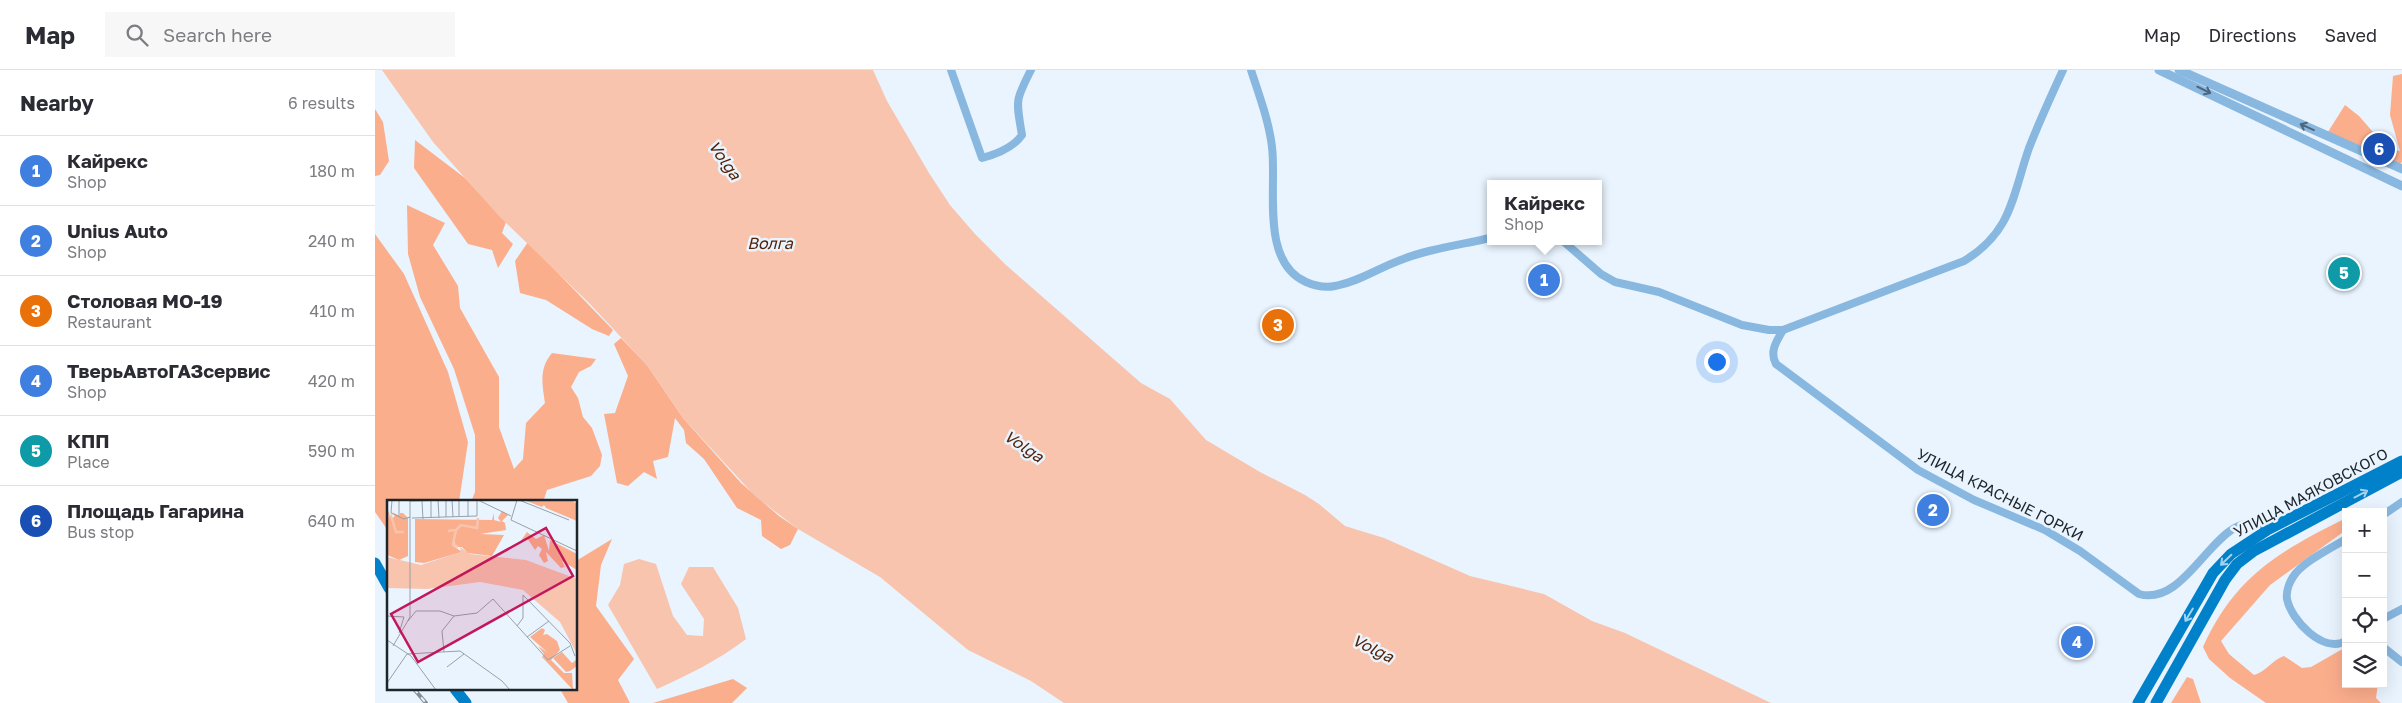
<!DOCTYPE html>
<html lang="en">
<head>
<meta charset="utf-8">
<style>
	:root { --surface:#fff; --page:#f7f7f7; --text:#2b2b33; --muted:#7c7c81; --line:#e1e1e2; --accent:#db2777 }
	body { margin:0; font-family:"Golos Text",sans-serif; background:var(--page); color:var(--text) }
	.controls { position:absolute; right:15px; bottom:15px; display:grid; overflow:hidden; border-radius:0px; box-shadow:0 5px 20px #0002 }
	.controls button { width:45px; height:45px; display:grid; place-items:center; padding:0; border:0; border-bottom:1px solid var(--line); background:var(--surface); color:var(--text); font:25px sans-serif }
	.you { position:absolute; left:1341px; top:291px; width:18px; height:18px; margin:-12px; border:4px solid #fff; border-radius:50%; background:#1a73e8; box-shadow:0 0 0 8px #1a73e833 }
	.badge { display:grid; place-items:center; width:32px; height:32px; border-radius:50%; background:var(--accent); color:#fff; font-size:16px; font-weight:700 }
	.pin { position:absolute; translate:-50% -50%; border:2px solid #fff; box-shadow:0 1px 5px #0006 }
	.popup { position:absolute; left:1112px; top:110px; width:115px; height:65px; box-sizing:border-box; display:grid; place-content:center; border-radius:0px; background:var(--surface); filter:drop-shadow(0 1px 4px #0005); font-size:16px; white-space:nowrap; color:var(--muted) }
	.popup b { font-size:19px; color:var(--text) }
	.popup::after { content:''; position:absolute; left:50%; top:100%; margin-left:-10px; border:10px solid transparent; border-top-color:var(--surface) }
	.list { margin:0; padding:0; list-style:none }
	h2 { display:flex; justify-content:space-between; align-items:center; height:65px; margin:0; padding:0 20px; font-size:21px }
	h2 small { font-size:16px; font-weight:400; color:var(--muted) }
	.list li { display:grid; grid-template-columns:32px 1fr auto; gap:15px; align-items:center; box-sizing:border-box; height:70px; padding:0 20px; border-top:1px solid var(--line) }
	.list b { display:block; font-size:19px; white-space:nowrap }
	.list p { margin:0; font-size:16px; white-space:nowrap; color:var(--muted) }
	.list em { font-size:16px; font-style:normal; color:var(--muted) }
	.icon { flex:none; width:28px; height:28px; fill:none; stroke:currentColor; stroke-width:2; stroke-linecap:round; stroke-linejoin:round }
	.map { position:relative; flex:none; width:2027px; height:633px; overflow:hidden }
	header { display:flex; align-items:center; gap:30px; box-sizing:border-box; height:70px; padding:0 25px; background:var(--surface); border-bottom:1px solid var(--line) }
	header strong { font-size:24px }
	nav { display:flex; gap:28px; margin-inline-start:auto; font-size:18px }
	.search { width:350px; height:45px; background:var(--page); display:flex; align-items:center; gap:12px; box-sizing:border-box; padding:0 18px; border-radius:0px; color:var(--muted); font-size:19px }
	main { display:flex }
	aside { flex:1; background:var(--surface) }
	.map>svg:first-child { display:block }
</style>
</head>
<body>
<header>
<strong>Map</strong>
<div class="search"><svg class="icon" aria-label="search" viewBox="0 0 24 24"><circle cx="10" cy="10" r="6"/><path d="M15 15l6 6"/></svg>Search here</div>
<nav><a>Map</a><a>Directions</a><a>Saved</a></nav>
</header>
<main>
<aside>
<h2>Nearby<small>6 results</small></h2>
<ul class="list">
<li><span class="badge" style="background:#3f7fe0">1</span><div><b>Кайрекс</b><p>Shop</p></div><em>180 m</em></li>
<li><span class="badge" style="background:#3f7fe0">2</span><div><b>Unius Auto</b><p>Shop</p></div><em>240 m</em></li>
<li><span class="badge" style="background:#e8710a">3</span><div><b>Столовая МО-19</b><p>Restaurant</p></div><em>410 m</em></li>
<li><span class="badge" style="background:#3f7fe0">4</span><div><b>ТверьАвтоГАЗсервис</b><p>Shop</p></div><em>420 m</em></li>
<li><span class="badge" style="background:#0f9aa8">5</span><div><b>КПП</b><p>Place</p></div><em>590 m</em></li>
<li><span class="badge" style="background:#1a4fb4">6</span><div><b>Площадь Гагарина</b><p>Bus stop</p></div><em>640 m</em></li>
</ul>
</aside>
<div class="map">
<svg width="2027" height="633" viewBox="0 0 2027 633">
	<rect width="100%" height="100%" fill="#e9f4fe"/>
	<g fill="#fbae8c">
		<path d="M2027,4V92L2019,98L1951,65L1970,35L1984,46L2012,78L2025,81L2015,45L2018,6Z"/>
		<path d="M0,39L8,52L14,91L5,105L0,106Z"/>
		<path d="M40,70L90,108L131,152L127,163L138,174L123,198L117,180L93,174L39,98Z"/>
		<path d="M32,135L70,153L58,175L83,216L85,238L124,307V357L139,399L148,389L151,353L170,333C167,314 164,298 177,283L221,289L216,296L204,302L196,317L203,328L208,347L217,358L227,385L225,396L216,406L172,420L168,432H96L100,422V365L79,299L45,227L33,184Z"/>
		<path d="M0,164L29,204L73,302L93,372L84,432H14V462L0,442Z"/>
		<path d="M153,172L238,260L234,266L217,259L171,230L145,223L140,191Z"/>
		<path d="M246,268L272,295L308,348L366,413L404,446L423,459L415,475L406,479L387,466L386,450L362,438L329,389L311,373L309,360L300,348L293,387L278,391L282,409L269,402L253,416L242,413L229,344L240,343L253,306L239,274Z"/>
		<path d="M1971,448V460L1895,515L1846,571L1854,584L1879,605C1892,601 1897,590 1909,586L1927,598L1936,597L1971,577V614H2003L2001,628L2006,633H1891L1855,608L1834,589L1828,577C1860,506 1905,481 1971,448Z"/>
		<path d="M237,469L226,495L221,536L259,589L243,610L255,633H193L185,619H201V491Z"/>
		<path d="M1812,607L1818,609L1826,633H1796Z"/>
		<path d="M358,609L372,618L357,633H278Z"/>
	</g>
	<g fill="#f8c4ae">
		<path d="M7,0H498L512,31L554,103L575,135L600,164L631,195L766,313L795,329L831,370L885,402L930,425L944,434L970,456L1009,468L1095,506L1169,524L1217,551L1250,563L1396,633H689L656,611L593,580L505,507L423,459L380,426L308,348L272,295L214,233L124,146L82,99L58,72Z"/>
		<path d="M264,489L281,494L298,546L312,565L328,566L329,549L306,514L314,497H338L363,538L371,569C344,590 313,605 282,619L233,535L245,515L249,494Z"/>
	</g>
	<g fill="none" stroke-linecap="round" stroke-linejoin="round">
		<g stroke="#88b7e0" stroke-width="8">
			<path d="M576,0L607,88C622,84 638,78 647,65C641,30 640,31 656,0"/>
			<path d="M876,0C884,25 894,51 897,77C902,117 885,192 931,212C940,216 950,218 960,216C983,212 1002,199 1023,191C1052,179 1085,175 1115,168"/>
			<path d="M1188,171L1226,204L1240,212L1284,222L1367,255L1394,260H1408L1589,191C1637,162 1637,127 1654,78C1664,52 1676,26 1688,0"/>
			<path d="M1408,260C1402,271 1394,281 1401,294L1543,400L1599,430L1670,460L1705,481L1764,524C1817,539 1844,427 1894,459"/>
			<path d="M2008,445L2027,432"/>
			<path d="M1971,469C1956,478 1926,493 1918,507C1914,513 1911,522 1912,529C1916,550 1948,584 1971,571"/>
			<path d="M2008,549L2027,539"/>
			<path d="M2008,577L2027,592"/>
		</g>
		<g stroke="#88b7e0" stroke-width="9">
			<path d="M1784,0L2027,116"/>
			<path d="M1804,0L2027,99"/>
		</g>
		<g stroke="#0081ca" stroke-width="11">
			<path d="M0,493L14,518"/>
			<path d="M80,619L91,633"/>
			<path d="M1763,633L1838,503L1856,484L1894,459L2027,391"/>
			<path d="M1781,633L1850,510L1862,494L1879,481L2027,402"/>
		</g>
		<g stroke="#848d95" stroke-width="4">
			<path id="rail" d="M39,619L51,633"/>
		</g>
		<use href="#rail" stroke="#e9f4fe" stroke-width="2" stroke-dasharray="5.5" stroke-linecap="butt"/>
	</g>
	<defs><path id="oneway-shaft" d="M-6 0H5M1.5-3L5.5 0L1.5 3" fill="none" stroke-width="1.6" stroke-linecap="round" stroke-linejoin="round" transform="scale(1.25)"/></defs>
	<g stroke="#4d667c">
		<use href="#oneway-shaft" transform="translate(1829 20) rotate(26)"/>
		<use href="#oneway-shaft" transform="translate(1932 57) rotate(-156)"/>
	</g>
	<g stroke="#a3d2ee">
		<use href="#oneway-shaft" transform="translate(1986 424) rotate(-28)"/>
		<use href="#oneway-shaft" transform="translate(1851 490) rotate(136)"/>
		<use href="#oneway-shaft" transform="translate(1814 545) rotate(121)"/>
	</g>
	<g text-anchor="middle" stroke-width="5" stroke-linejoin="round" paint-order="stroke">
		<g font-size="15" fill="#1d242a" stroke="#e9f4fe">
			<text transform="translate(1936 423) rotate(-28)" y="5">УЛИЦА МАЯКОВСКОГО</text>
			<text transform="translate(1625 425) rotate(27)" y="5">УЛИЦА КРАСНЫЕ ГОРКИ</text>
		</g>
		<g font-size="16" font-style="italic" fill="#562207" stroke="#e9f4fe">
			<text transform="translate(350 90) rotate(55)" y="6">Volga</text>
			<text x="395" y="179">Волга</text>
			<text transform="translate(649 376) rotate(34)" y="6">Volga</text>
			<text transform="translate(998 578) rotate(26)" y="6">Volga</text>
		</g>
	</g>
	<g transform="translate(12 430)">
		<rect width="190" height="190" fill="#e9f4fe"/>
		<path d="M137,0H184L190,4V21L159,8L157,5L155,7ZM0,8L5,20L8,15L5,12L13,16V13H16L21,18V56L12,60L0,55ZM115,11L121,15L115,21L118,23L119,30L93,34L117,35L105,56L81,53L75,47H69L67,40L65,45L75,52L37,63L28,62V19L105,20L107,13V20L114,22L111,18ZM140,32L149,39L157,35L162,51L163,40L190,54V70L175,61L178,67L174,68L159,52L161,61L157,63L152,55L155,49L151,46L148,50L140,38L131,45ZM155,128L158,130L156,135L160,134L170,141L173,150L164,160L177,173H185L186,190L155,157L157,154L151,146L161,153L143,137ZM175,152L185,163L189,160L190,166L183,171L179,172L166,158Z" fill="#fbae8c"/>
		<path d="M73,47L83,54L139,60L190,79V154L173,122L136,90L93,82L40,89L0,88V57L34,65L74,52Z" fill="#f8c4ae"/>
		<path fill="none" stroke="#f8c4ae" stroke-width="2.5" d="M0,16H4L9,32H17M69,30L74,25L90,28L91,18M61,31L69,30L66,44L71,47"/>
		<path fill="none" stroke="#97a1a9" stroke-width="1" d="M5,0L4,13L17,19L23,17M12,0V17M51,0L52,18M59,0V17M65,0L66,17M72,0V17M81,0V17M91,0L124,16M130,0L124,20L190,51M132,0L182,20M23,1L64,0M35,1L36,19M44,1V18M25,18L90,16V0M136,95L183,143L188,156M0,116L17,117L12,133M21,121L29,111H53L67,116M130,126L136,118V95M140,137L162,121M0,140L24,156L49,190M6,146L23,117V0M57,152L55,131L67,116L90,113L106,99L161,160L183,146M20,154L73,151L115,181L123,190M60,167L77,154M0,183L20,154"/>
		<path fill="#c2185b" fill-opacity="0.15" stroke="#c2185b" stroke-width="2.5" d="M159,28L186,76L31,162L4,114Z"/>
		<rect width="190" height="190" fill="none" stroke="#1d242a" stroke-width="2.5"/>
	</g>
</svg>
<div class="controls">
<button>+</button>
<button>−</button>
<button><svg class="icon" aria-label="locate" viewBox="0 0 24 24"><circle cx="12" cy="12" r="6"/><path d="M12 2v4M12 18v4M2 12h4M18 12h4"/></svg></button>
<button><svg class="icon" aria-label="layers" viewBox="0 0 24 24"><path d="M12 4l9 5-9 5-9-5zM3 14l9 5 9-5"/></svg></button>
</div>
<div class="you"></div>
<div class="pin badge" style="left:1169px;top:210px;background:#3f7fe0">1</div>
<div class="popup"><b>Кайрекс</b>Shop</div>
<div class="pin badge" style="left:1558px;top:440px;background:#3f7fe0">2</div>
<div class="pin badge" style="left:903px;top:255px;background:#e8710a">3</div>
<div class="pin badge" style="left:1702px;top:572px;background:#3f7fe0">4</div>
<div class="pin badge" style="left:1969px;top:203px;background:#0f9aa8">5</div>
<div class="pin badge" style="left:2004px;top:79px;background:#1a4fb4">6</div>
</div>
</main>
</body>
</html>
